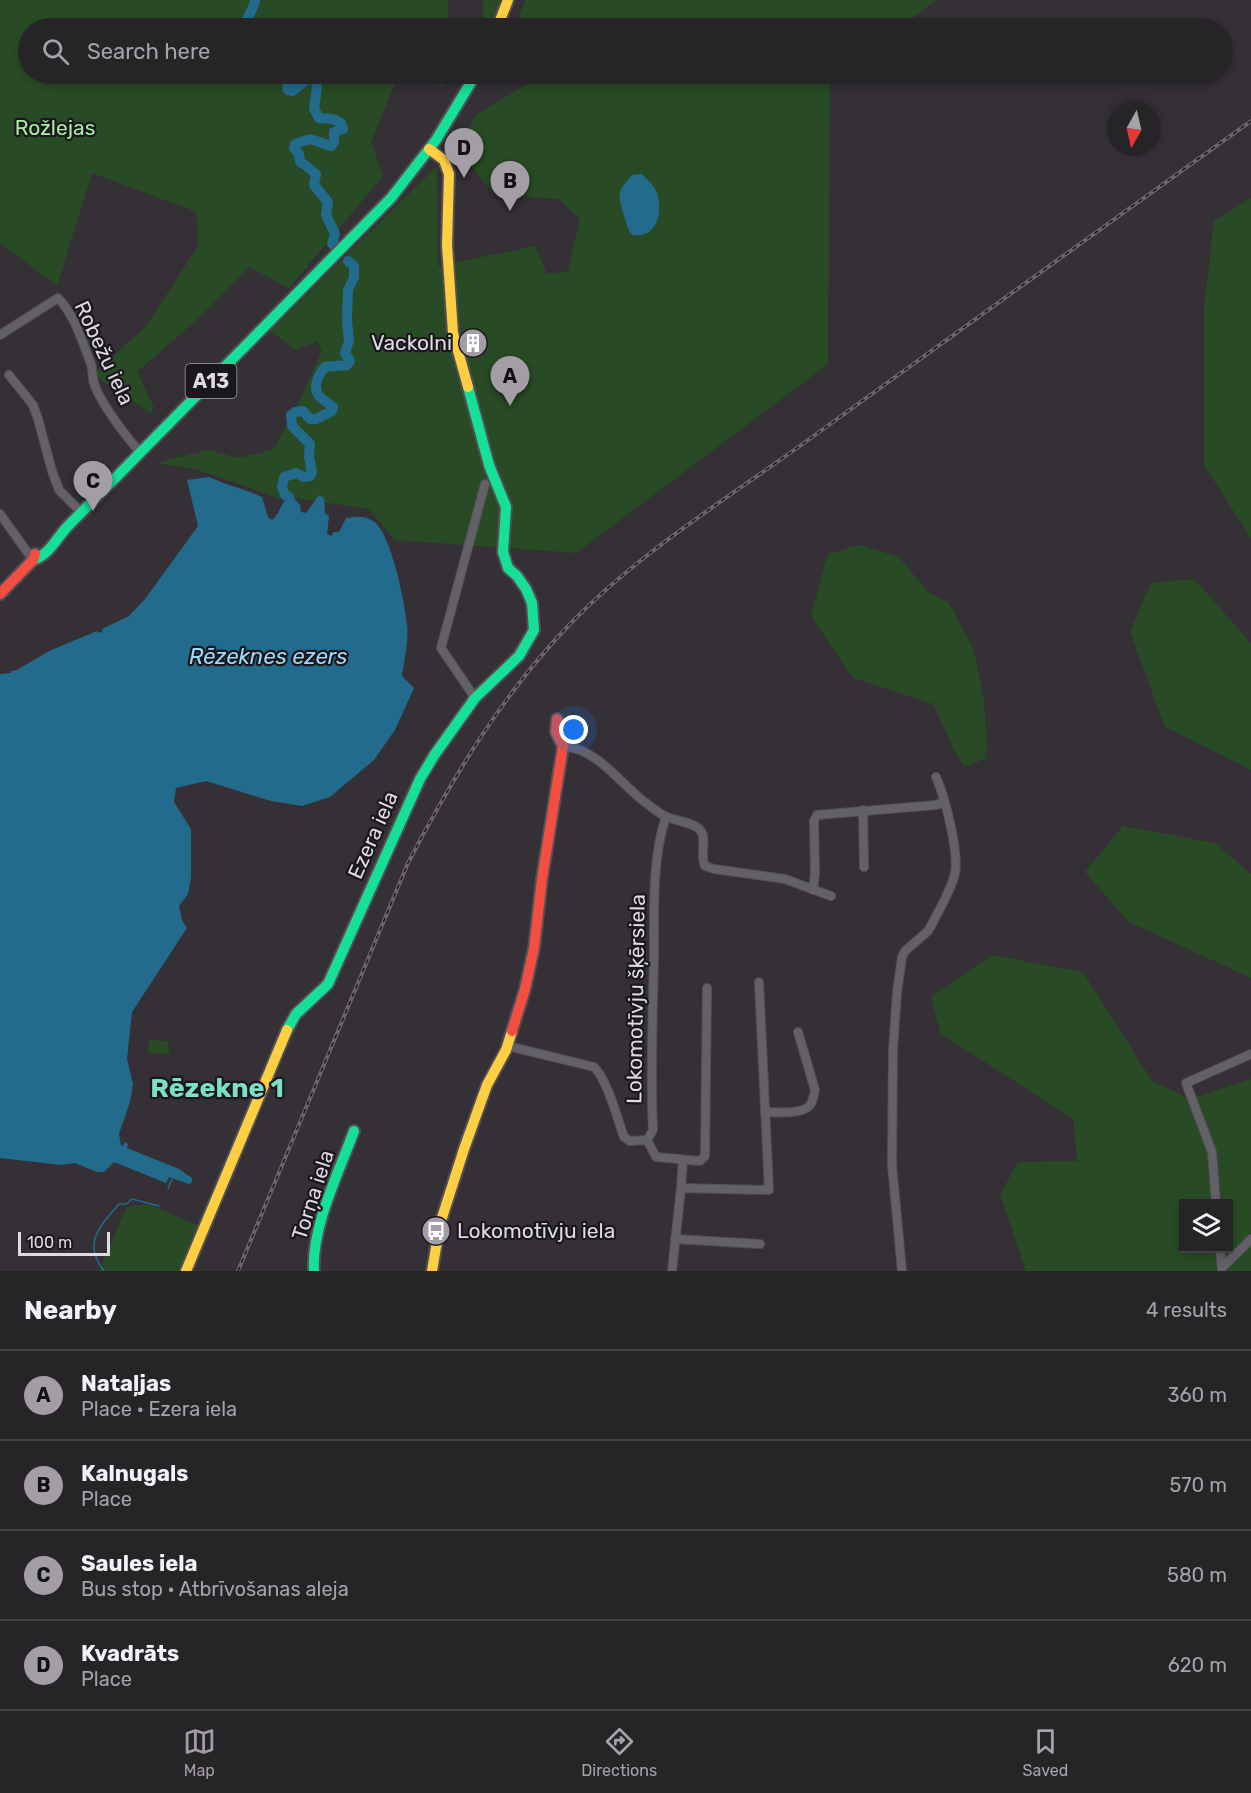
<!DOCTYPE html>
<html lang="en">
<head>
<meta charset="utf-8">
<style>
	:root { --surface:#272428; --page:#333034; --text:#f1f3f6; --muted:#a4a4a8; --line:#434145; --accent:#a39ea6 }
	body { margin:0; font-family:Rubik,sans-serif; background:var(--page); color:var(--text) }
	.controls { position:absolute; right:18px; bottom:18px; display:grid; overflow:hidden; border-radius:0px; box-shadow:0 3px 9px #0003 }
	.controls button { width:54px; height:54px; display:grid; place-items:center; padding:0; border:0; border-bottom:2px solid var(--line); background:var(--surface); color:var(--text); font:30px sans-serif }
	.compass { position:absolute; left:1107px; top:102px; width:54px; height:54px; border-radius:50%; background:var(--surface); box-shadow:0 3px 9px #0003; rotate:188deg }
	.scale { position:absolute; left:18px; bottom:15px; width:92px; box-sizing:border-box; padding-left:6px; border:3px solid #dfdae3; border-top:0; font-size:16px; line-height:21px; white-space:nowrap; color:#dfdae3; -webkit-text-stroke:4px #1a171d; paint-order:stroke }
	.you { position:absolute; left:574px; top:730px; width:21px; height:21px; margin:-15px; border:4px solid #fff; border-radius:50%; background:#1a73e8; box-shadow:0 0 0 9px #1a73e833 }
	.badge { display:grid; place-items:center; width:39px; height:39px; border-radius:50%; background:var(--accent); color:#111; font-size:20px; font-weight:700 }
	.pin { position:absolute; translate:-50% -50px; filter:drop-shadow(0 2px 3px #0008) }
	.pin::after { content:''; position:absolute; top:32px; width:21px; height:18px; background:inherit; clip-path:polygon(0 0,100% 0,50% 100%) }
	.list { margin:0; padding:0; list-style:none }
	h2 { display:flex; justify-content:space-between; align-items:center; height:78px; margin:0; padding:0 24px; font-size:26px }
	h2 small { font-size:20px; font-weight:400; color:var(--muted) }
	.list li { display:grid; grid-template-columns:39px 1fr auto; gap:18px; align-items:center; box-sizing:border-box; height:90px; padding:0 24px; border-top:2px solid var(--line) }
	.list b { display:block; font-size:22px; white-space:nowrap }
	.list p { margin:0; font-size:20px; white-space:nowrap; color:var(--muted) }
	.list em { font-size:20px; font-style:normal; color:var(--muted) }
	.icon { flex:none; width:33px; height:33px; fill:none; stroke:currentColor; stroke-width:2; stroke-linecap:round; stroke-linejoin:round }
	.map { position:relative; flex:none; width:1251px; height:1271px; overflow:hidden }
	.search { position:absolute; background:var(--surface); box-shadow:0 3px 9px #0003; left:18px; right:18px; top:18px; height:66px; display:flex; align-items:center; gap:15px; box-sizing:border-box; padding:0 21px; border-radius:33px; color:var(--muted); font-size:22px }
	.sheet { height:438px; background:var(--surface) }
	nav { display:flex; justify-content:space-around; align-items:center; box-sizing:border-box; height:84px; border-top:2px solid var(--line); background:var(--surface); font-size:16px; color:var(--muted) }
	nav a { display:grid; justify-items:center; gap:3px }
	nav .on { color:var(--accent) }
	.map>svg:first-child { display:block }
</style>
</head>
<body>
<div class="map">
<svg width="1251" height="1271" viewBox="0 0 1251 1271">
	<rect width="100%" height="100%" fill="#343036"/>
	<g fill="#284b25" fill-rule="evenodd">
		<path d="M0,0H448V28H28V74H403L393,88L371,142L383,176L289,288L249,267L200,317L137,372L154,408L151,413L93,375L146,326L198,246L197,212L92,173L57,286L0,243Z"/>
		<path d="M483,0H501L490,28H485L483,25Z"/>
		<path d="M525,0H936L900,28H516Z"/>
		<path d="M413,74H447L442,87Z"/>
		<path d="M543,74H843L830,84L828,364L576,553L395,540L369,509L289,497L284,500L195,469L156,463L208,450L239,458L274,449L299,402L322,351L317,341L296,350L270,331L437,166L438,266L535,246L547,274L568,271L580,219L559,199L494,194L457,149L476,115Z"/>
		<path d="M1251,198V538L1204,465V308L1214,221Z"/>
		<path d="M859,545L899,557L929,593L949,603L974,650L984,701L987,749L985,759L965,766L956,754L933,704L853,678L811,616L828,554Z"/>
		<path d="M1194,579L1251,643V770L1165,727L1130,632L1151,583Z"/>
		<path d="M1123,826L1215,843L1251,874V978L1129,922L1085,872Z"/>
		<path d="M992,955L1083,972L1152,1081L1190,1099L1251,1079V1271H1026L1000,1194L1018,1162L1077,1161L1073,1119L941,1034L931,997ZM1184,1204H1228V1248H1184Z"/>
		<path d="M149,1040L168,1041L169,1054L148,1053Z"/>
		<path d="M148,1204L199,1226L179,1271H99L127,1207Z"/>
	</g>
	<g fill="#226b8c">
		<path d="M642,174C646,179 653,184 655,189C662,202 661,226 647,233C642,236 637,235 632,235C627,229 627,224 624,216C618,194 616,193 632,175Z"/>
		<path d="M209,477C226,485 245,489 262,497L268,517L272,520C280,514 280,503 289,497L294,498L300,505L301,512L306,513L319,495L324,498L325,513L329,516L327,534L331,536L334,532H339L346,518C355,517 364,515 373,521C391,532 405,603 407,625C409,641 404,660 402,676L414,688L395,730L374,760L330,797L302,806L271,801L206,781L176,788L174,802L191,829V877L188,894L179,906L182,920L187,928L132,1012L127,1059L133,1084L130,1102L119,1134L121,1145L123,1146L125,1142L128,1144L127,1148L179,1169L192,1178V1182L189,1184L169,1177L166,1183L114,1162L104,1172H97L75,1163L61,1165L0,1158V674L11,673V671L17,670L49,651L97,631L98,633L103,631L102,629L129,616L145,599L198,526L187,480Z"/>
	</g>
	<g fill="none" stroke-linecap="round" stroke-linejoin="round">
		<g stroke="#226b8c" stroke-width="1.5">
			<path d="M168,1189L172,1179"/>
			<path d="M104,1271C82,1243 100,1226 119,1204H126L132,1199L159,1206"/>
		</g>
		<g stroke="#226b8c" stroke-width="10">
			<path d="M244,28C246,18 253,11 255,0"/>
			<path d="M294,74C288,80 286,81 288,90L292,91L308,79H314L317,87L314,109L319,118L333,119L341,123L343,129L334,132V142L331,146L310,139L295,144L294,148L299,154L300,162C307,165 310,170 316,174L314,185L328,202L326,215L335,234L332,244"/>
			<path d="M289,497L285,495L282,487L284,477L296,473L304,477L310,476L312,472L309,457L310,444L292,426L291,415L295,412L303,411L310,419H316L332,411L333,407C329,403 325,402 321,398C311,389 318,375 325,367L347,365L350,361L345,353L349,341L347,319L348,290L354,277V266L348,261"/>
		</g>
		<g stroke="#534f55" stroke-width="10">
			<g id="street">
				<path d="M0,335L58,298C74,314 83,343 91,364C93,370 92,377 94,383C99,401 127,438 140,452"/>
				<path d="M9,375L33,405L38,419L52,471L59,490L81,512"/>
				<path d="M0,514L33,560"/>
				<path d="M475,698L441,648L485,484"/>
				<path d="M563,746C593,749 611,772 632,791C641,800 651,807 661,814C671,821 693,821 700,830C708,839 699,855 705,866L714,869L785,879L831,896"/>
				<path d="M863,810L864,867"/>
				<path d="M813,890L815,873L814,821L817,815L936,805L944,802"/>
				<path d="M508,1046L594,1067C608,1081 617,1118 624,1137L630,1141L647,1140L653,1130C650,1071 653,1013 654,955C654,913 652,857 666,817"/>
				<path d="M765,1112C778,1112 802,1115 810,1105C813,1101 814,1095 815,1090L798,1032"/>
				<path d="M647,1140L656,1157L700,1161L705,1156L707,988"/>
				<path d="M681,1188L683,1160"/>
				<path d="M1216,1204L1212,1152L1186,1083L1251,1054"/>
				<path d="M675,1239L760,1244"/>
				<path d="M1220,1248L1222,1270"/>
				<path d="M1222,1268L1251,1239"/>
				<path d="M672,1271L681,1188L769,1190L759,982"/>
				<path d="M902,1271L892,1165L893,1050L897,992L902,957L905,951L928,931L932,924C940,908 951,891 955,873C959,851 945,797 936,777"/>
			</g>
		</g>
		<g stroke="#534f55" stroke-width="14">
			<g id="fast">
				<path d="M33,560C49,555 56,539 67,527L391,198L436,140L476,74"/>
				<path d="M287,1030L296,1014L328,984L420,779L435,754L475,698L519,656L534,630L532,603L526,589L517,576L508,568L503,552L506,507L489,465L468,387"/>
				<path d="M314,1271C311,1228 339,1172 354,1131"/>
			</g>
		</g>
		<g stroke="#534f55" stroke-width="14">
			<g id="slow">
				<path d="M497,28L508,0"/>
				<path d="M429,149L444,160L449,174L447,245L453,333L468,387"/>
				<path d="M186,1271L287,1030"/>
				<path d="M432,1271L440,1224L464,1149L487,1085L506,1050L512,1031"/>
			</g>
		</g>
		<g stroke="#534f55" stroke-width="14">
			<g id="jam">
				<path d="M0,594L33,560L35,554"/>
				<path d="M512,1031L525,989L534,948L542,879L563,746L556,732L557,719"/>
			</g>
		</g>
		<use href="#street" stroke="#646067" stroke-width="8"/>
		<use href="#fast" stroke="#16e098" stroke-width="10"/>
		<use href="#slow" stroke="#ffcf43" stroke-width="10"/>
		<use href="#jam" stroke="#f24e42" stroke-width="10"/>
		<g stroke="#69666b" stroke-width="4">
			<path id="rail" d="M238,1271L408,863C453,777 503,693 571,623C643,549 733,495 815,435C960,330 1106,225 1251,121"/>
		</g>
		<use href="#rail" stroke="#1a171d" stroke-width="1.5" stroke-dasharray="4.5" stroke-linecap="butt"/>
	</g>
	<defs>
		<g id="building-disc" transform="scale(1.5)"><circle r="9.5" fill="#a39ea6" stroke="#1a171d"/><path d="M-4-6H4V6H1V3H-1V6H-4ZM-2.5-4.3h1.7v1.8h-1.7ZM.8-4.3h1.7v1.8H.8ZM-2.5-1h1.7V.8h-1.7ZM.8-1h1.7V.8H.8Z" fill="#fff"/></g>
		<g id="bus-disc" transform="scale(1.5)"><circle r="9.5" fill="#a39ea6" stroke="#1a171d"/><path d="M-5-6H5V4H4V6H2V4H-2V6H-4V4H-5ZM-3.5-4V0h7V-4ZM-3.5 1.2v1.5H-2V1.2ZM2 1.2v1.5H3.5V1.2Z" fill="#fff"/></g>
	</defs>
	<g fill-rule="evenodd">
		<use href="#building-disc" x="473" y="343"/>
		<use href="#bus-disc" x="436" y="1231"/>
	</g>
	<g text-anchor="middle" stroke-width="4.5" stroke-linejoin="round" paint-order="stroke">
		<rect fill="#1a171d" stroke="#a4a0a8" stroke-width="1.5" x="185.5" y="364" width="51" height="34" rx="4.5"/>
		<g font-size="20" font-weight="bold" fill="#dfdae3">
			<text x="211" y="388">A13</text>
		</g>
		<g font-size="21" fill="#a9eda1" stroke="#1a171d">
			<text x="55" y="135">Rožlejas</text>
		</g>
		<g font-size="21" fill="#dfdae3" stroke="#1a171d" text-anchor="end">
			<text x="452" y="350">Vackolni</text>
			<text x="457" y="1238" text-anchor="start">Lokomotīvju iela</text>
		</g>
		<g font-size="21" fill="#dfdae3" stroke="#1a171d">
			<text transform="translate(104 353) rotate(65)" y="7">Robežu iela</text>
			<text transform="translate(373 835) rotate(-66)" y="7">Ezera iela</text>
			<text transform="translate(636 999) rotate(-89)" y="7">Lokomotīvju šķērsiela</text>
			<text transform="translate(313 1195) rotate(-72)" y="7">Torņa iela</text>
		</g>
		<g font-size="22" font-style="italic" fill="#9dd8f7" stroke="#1a171d">
			<text x="268" y="664">Rēzeknes ezers</text>
		</g>
		<g font-size="27" font-weight="bold" fill="#7ddfc6" stroke="#1a171d">
			<text x="217" y="1097">Rēzekne 1</text>
		</g>
	</g>
</svg>
<div class="controls">
<button><svg class="icon" aria-label="layers" viewBox="0 0 24 24"><path d="M12 4l9 5-9 5-9-5zM3 14l9 5 9-5"/></svg></button>
</div>
<svg class="compass" viewBox="-18 -18 36 36"><path d="M0-13l5 13h-10z" fill="#e53935"/><path d="M0 13l5-13h-10z" fill="#a4a4a8"/></svg>
<div class="scale">100 m</div>
<div class="you"></div>
<div class="pin badge" style="left:510px;top:406px">A</div>
<div class="pin badge" style="left:510px;top:211px">B</div>
<div class="pin badge" style="left:93px;top:511px">C</div>
<div class="pin badge" style="left:464px;top:178px">D</div>
<div class="search"><svg class="icon" aria-label="search" viewBox="0 0 24 24"><circle cx="10" cy="10" r="6"/><path d="M15 15l6 6"/></svg>Search here</div>
</div>
<section class="sheet">
<h2>Nearby<small>4 results</small></h2>
<ul class="list">
<li><span class="badge">A</span><div><b>Nataļjas</b><p>Place · Ezera iela</p></div><em>360 m</em></li>
<li><span class="badge">B</span><div><b>Kalnugals</b><p>Place</p></div><em>570 m</em></li>
<li><span class="badge">C</span><div><b>Saules iela</b><p>Bus stop · Atbrīvošanas aleja</p></div><em>580 m</em></li>
<li><span class="badge">D</span><div><b>Kvadrāts</b><p>Place</p></div><em>620 m</em></li>
</ul>
</section>
<nav>
<a class="on"><svg class="icon" aria-label="map" viewBox="0 0 24 24"><path d="M3 6l6-2 6 2 6-2v14l-6 2-6-2-6 2zM9 4v14M15 6v14"/></svg>Map</a>
<a><svg class="icon" aria-label="directions" viewBox="0 0 24 24"><path d="M12 3l9 9-9 9-9-9zM9 14v-3h6M13 9l2 2-2 2"/></svg>Directions</a>
<a><svg class="icon" aria-label="saved" viewBox="0 0 24 24"><path d="M7 4h10v16l-5-4-5 4z"/></svg>Saved</a>
</nav>
</body>
</html>
